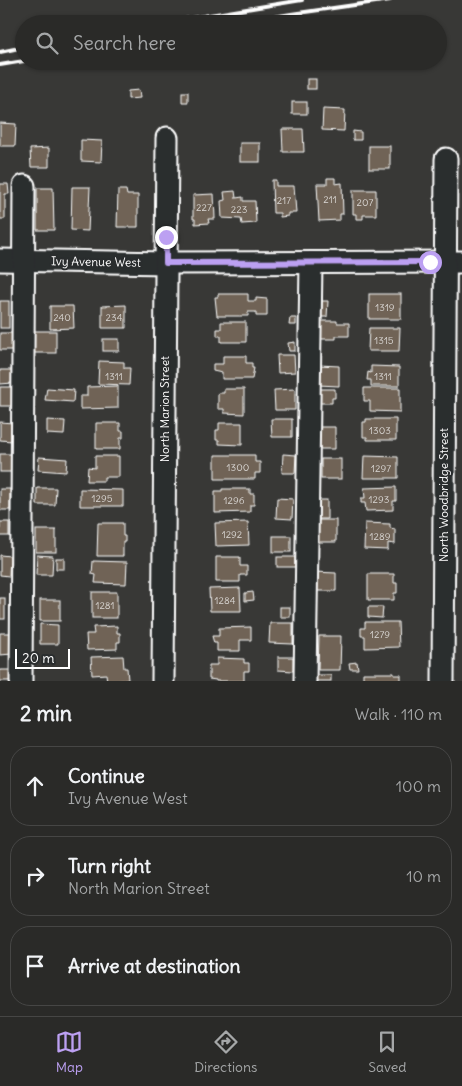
<!DOCTYPE html>
<html lang="en">
<head>
<meta charset="utf-8">
<style>
	:root { --surface:#2a2a28; --page:#363634; --text:#f1f3f6; --muted:#a5a7a8; --line:#464645; --accent:#bca0f2 }
	body { margin:0; font-family:Delius,sans-serif; background:var(--page); color:var(--text) }
	.scale { position:absolute; left:15px; bottom:12px; width:55px; box-sizing:border-box; padding-left:5px; border:2px solid #fff; border-top:0; font-size:14px; line-height:18px; white-space:nowrap; color:#fff; -webkit-text-stroke:4px #2a2d2e; paint-order:stroke }
	.stop { position:absolute; width:15px; height:15px; margin:-11px; border:4px solid #bca0f2; border-radius:50%; background:#fff }
	.stop.end { background:#bca0f2; border-color:#fff; box-shadow:0 1px 5px #0008 }
	.list { margin:0; padding:0; list-style:none }
	h2 { display:flex; justify-content:space-between; align-items:center; height:65px; margin:0; padding:0 20px; font-size:21px }
	h2 small { font-size:16px; font-weight:400; color:var(--muted) }
	.list li { display:grid; grid-template-columns:32px 1fr auto; gap:15px; align-items:center; box-sizing:border-box; height:80px; margin:0 10px 10px; padding:0 10px; border:1px solid var(--line); border-radius:20px }
	.list b { display:block; font-size:19px; white-space:nowrap }
	.list p { margin:0; font-size:16px; white-space:nowrap; color:var(--muted) }
	.list em { font-size:16px; font-style:normal; color:var(--muted) }
	.icon { flex:none; width:28px; height:28px; fill:none; stroke:currentColor; stroke-width:2; stroke-linecap:round; stroke-linejoin:round }
	.map { position:relative; flex:none; width:462px; height:681px; overflow:hidden }
	.search { position:absolute; background:var(--surface); box-shadow:0 1px 4px #0004; left:15px; right:15px; top:15px; height:55px; display:flex; align-items:center; gap:12px; box-sizing:border-box; padding:0 18px; border-radius:28px; color:var(--muted); font-size:19px }
	.sheet { height:335px; background:var(--surface) }
	nav { display:flex; justify-content:space-around; align-items:center; box-sizing:border-box; height:70px; border-top:1px solid var(--line); background:var(--surface); font-size:14px; color:var(--muted) }
	nav a { display:grid; justify-items:center; gap:2px }
	nav .on { color:var(--accent) }
	.map>svg:first-child { display:block }
</style>
</head>
<body>
<div class="map">
<svg width="462" height="681" viewBox="0 0 462 681">
	<rect width="100%" height="100%" fill="#383836"/>
	<filter id="ink" filterUnits="userSpaceOnUse"><feTurbulence type="fractalNoise" baseFrequency=".02" numOctaves="2"/><feDisplacementMap in="SourceGraphic" scale="10" xChannelSelector="R" yChannelSelector="G"/><feConvolveMatrix kernelMatrix="1 2 1 2 8 2 1 2 1" color-interpolation-filters="sRGB"/></filter>
	<g filter="url(#ink)">
		<g fill="#6f6456" stroke="#fff">
			<rect x="307" y="79" width="9" height="10"/>
			<path d="M139,90L140,98L128,99V91Z"/>
			<rect x="182" y="92" width="6" height="10"/>
			<rect x="292" y="102" width="15" height="12"/>
			<path d="M323,109L345,110L344,131L322,130Z"/>
			<path d="M0,123L16,124L15,146H0Z"/>
			<path d="M282,129H303L304,152H283Z"/>
			<path d="M353,131L361,132V140H353Z"/>
			<path d="M81,140L102,141L101,162L81,161Z"/>
			<rect x="240" y="143" width="20" height="19"/>
			<rect x="369" y="146" width="21" height="23"/>
			<path d="M49,148V167H31L30,149Z"/>
			<path d="M327,178H335V184L342,183L343,214H340V220L319,221L317,184H327Z"/>
			<path d="M272,180H276V186H294L296,213H288V216L280,217V213H273Z"/>
			<path d="M0,184H8L9,194H5V219H0Z"/>
			<path d="M72,187H90L88,231L71,230Z"/>
			<path d="M37,188H53L54,230H37Z"/>
			<path d="M118,190H126L127,195H138V227H117Z"/>
			<path d="M353,190H376V215H363V219H356V214H353Z"/>
			<path d="M235,191L236,198L243,197V201H255L256,223L242,224L241,219L222,218L221,201L225,200L224,192Z"/>
			<path d="M214,194L215,219H208L209,223L195,224V219H193V195Z"/>
			<path d="M218,294H248V301H256V298L267,299V316H256V312H248V316H217L215,297H218Z"/>
			<rect x="369" y="294" width="32" height="25"/>
			<rect x="0" y="301" width="9" height="27"/>
			<path d="M315,301H328L327,317H315Z"/>
			<path d="M126,305V328H102V306Z"/>
			<path d="M50,306H73L74,328L50,329Z"/>
			<path d="M290,318H296V325H289Z"/>
			<path d="M319,321H337V323H349V336H336V339H319Z"/>
			<path d="M221,322H246V342H221V336H217V329H221Z"/>
			<path d="M369,328H400L399,351H368Z"/>
			<rect x="34" y="331" width="22" height="22"/>
			<rect x="0" y="333" width="14" height="17"/>
			<rect x="103" y="339" width="16" height="12"/>
			<path d="M295,342V351H289L288,343Z"/>
			<path d="M277,355H294L295,372L278,373Z"/>
			<path d="M223,356H246V363H252V368H254L252,379H222V373L213,371V364H223Z"/>
			<path d="M99,361L124,362V368H130L129,385L98,384Z"/>
			<path d="M319,365L339,366V386L318,385Z"/>
			<path d="M371,366L399,367V386H371V380H367L368,372L371,373Z"/>
			<path d="M0,370H13V383L0,384Z"/>
			<path d="M118,386V408L80,409V396H87V387Z"/>
			<rect x="0" y="387" width="15" height="19"/>
			<path d="M47,388L74,390L73,402L45,400Z"/>
			<path d="M364,388H400V412L370,411V401H364Z"/>
			<path d="M224,389H244V414L224,413V409H218V393H224Z"/>
			<path d="M295,389V410H275L274,390Z"/>
			<path d="M317,389H335V398H332V403H317Z"/>
			<path d="M271,419H292V437H272Z"/>
			<path d="M366,419H396V440H367V437H363V422H366Z"/>
			<path d="M47,420L65,421L64,435L47,434Z"/>
			<path d="M0,422L13,423L12,441L0,440Z"/>
			<path d="M96,423H120V431H123V438H120V449H96Z"/>
			<path d="M219,423H242V445L219,444V440H216V430H219Z"/>
			<path d="M315,427H335V449H314Z"/>
			<rect x="0" y="454" width="14" height="18"/>
			<path d="M283,454L296,455L295,473H282Z"/>
			<path d="M215,455H255V462H260V473H255V479H215Z"/>
			<path d="M95,456H119V477H104V481H87L88,467L95,468Z"/>
			<path d="M364,456L398,457V478H363Z"/>
			<path d="M39,457L67,459L66,472L38,470Z"/>
			<rect x="321" y="459" width="20" height="20"/>
			<path d="M396,487V501H393V510L366,511L365,503H361V498H365L364,488Z"/>
			<path d="M37,488H56L55,505H37Z"/>
			<rect x="0" y="489" width="10" height="21"/>
			<path d="M80,489L123,490V506H80Z"/>
			<path d="M222,489H250V494H254V505H250V512L215,513V491H222Z"/>
			<path d="M277,498L293,499L292,519L276,518Z"/>
			<rect x="313" y="500" width="14" height="19"/>
			<rect x="313" y="520" width="23" height="22"/>
			<rect x="0" y="522" width="9" height="14"/>
			<path d="M248,522L249,545L216,546L215,523Z"/>
			<path d="M98,523H123V536H125V542H123V556H97Z"/>
			<path d="M365,523L390,524V528L395,529V544L388,543V550L364,549Z"/>
			<rect x="36" y="530" width="20" height="22"/>
			<rect x="273" y="536" width="18" height="16"/>
			<path d="M0,555L10,556L9,576L0,575Z"/>
			<path d="M37,555L53,556L52,575H36Z"/>
			<path d="M216,557H240V566H247V575H240V582H216Z"/>
			<rect x="277" y="557" width="18" height="10"/>
			<rect x="56" y="558" width="8" height="11"/>
			<path d="M93,561L127,562L126,584L95,583L96,575L92,574Z"/>
			<path d="M314,572L336,573V591H314Z"/>
			<path d="M368,574H394V583H397V593H394V600H368Z"/>
			<path d="M240,588L241,611H210L209,589Z"/>
			<rect x="92" y="592" width="25" height="26"/>
			<path d="M253,592L254,600L245,601V593Z"/>
			<rect x="0" y="598" width="5" height="21"/>
			<rect x="40" y="600" width="20" height="21"/>
			<rect x="280" y="607" width="10" height="10"/>
			<path d="M368,607H383L382,618L368,617Z"/>
			<path d="M365,622H398L399,647L365,648V636H361V628H365Z"/>
			<path d="M270,623H293V644L269,643Z"/>
			<path d="M40,624L58,625V644H40Z"/>
			<path d="M117,626V633H120V642H117V649L87,650L86,634H94L93,627Z"/>
			<path d="M251,627V640H240V651H217V643H214L212,636H219V628Z"/>
			<path d="M0,633H12V654L0,655Z"/>
			<path d="M319,636H341L340,670H318Z"/>
			<path d="M123,656L124,668H127L128,680L107,681L106,674L92,675L91,657Z"/>
			<path d="M278,657H293V671L278,670Z"/>
			<path d="M217,658L244,659V663H249V671H244V681H216V680L209,679V665H217Z"/>
			<path d="M357,662L358,669H350L349,663Z"/>
			<rect x="0" y="670" width="13" height="11"/>
			<path d="M363,673H394V675H401V681H363Z"/>
			<rect x="315" y="675" width="16" height="6"/>
		</g>
		<g fill="none" stroke-linecap="round" stroke-linejoin="round">
			<g stroke="#fff" stroke-width="25">
				<g id="minor">
					<path d="M0,260L166,263L462,262"/>
					<path d="M21,681L24,186"/>
					<path d="M163,681L167,138"/>
					<path d="M305,681L311,263"/>
					<path d="M443,681L446,159"/>
				</g>
			</g>
			<use href="#minor" stroke="#2a2d2e" stroke-width="21"/>
			<g stroke="#fff" stroke-width="4">
				<path d="M154,24L302,0"/>
				<path d="M231,24L291,14L390,0"/>
				<path d="M0,52L24,47"/>
				<path d="M0,65L24,61"/>
			</g>
		</g>
	</g>
	<g fill="none" stroke-linecap="round" stroke-linejoin="round" filter="url(#ink)">
		<path stroke="#bca0f2" stroke-width="6" d="M166,237V263L430,262"/>
	</g>
	<g text-anchor="middle" stroke-width="4" stroke-linejoin="round" paint-order="stroke">
		<g font-size="10" fill="#dbd8d5">
			<text x="330" y="203">211</text>
			<text x="284" y="204">217</text>
			<text x="365" y="206">207</text>
			<text x="204" y="211">227</text>
			<text x="239" y="213">223</text>
			<text x="385" y="311">1319</text>
			<text x="62" y="321">240</text>
			<text x="114" y="321">234</text>
			<text x="384" y="344">1315</text>
			<text x="114" y="380">1311</text>
			<text x="383" y="380">1311</text>
			<text x="380" y="434">1303</text>
			<text x="238" y="471">1300</text>
			<text x="381" y="472">1297</text>
			<text x="102" y="502">1295</text>
			<text x="379" y="503">1293</text>
			<text x="234" y="504">1296</text>
			<text x="232" y="538">1292</text>
			<text x="380" y="540">1289</text>
			<text x="225" y="604">1284</text>
			<text x="105" y="609">1281</text>
			<text x="380" y="638">1279</text>
		</g>
		<g font-size="12" fill="#fff" stroke="#2a2d2e">
			<text transform="translate(96 262) rotate(1)" y="4">Ivy Avenue West</text>
			<text transform="translate(165 409) rotate(-90)" y="4">North Marion Street</text>
			<text transform="translate(444 495) rotate(-90)" y="4">North Woodbridge Street</text>
		</g>
	</g>
</svg>
<div class="scale">20 m</div>
<div class="stop" style="left:430px;top:262px"></div>
<div class="stop end" style="left:166px;top:237px"></div>
<div class="search"><svg class="icon" aria-label="search" viewBox="0 0 24 24"><circle cx="10" cy="10" r="6"/><path d="M15 15l6 6"/></svg>Search here</div>
</div>
<section class="sheet">
<h2>2 min<small>Walk · 110 m</small></h2>
<ul class="list">
<li><svg class="icon" aria-label="ahead" viewBox="0 0 24 24"><path d="M12 20V5M6 11l6-6 6 6"/></svg><div><b>Continue</b><p>Ivy Avenue West</p></div><em>100 m</em></li>
<li><svg class="icon" aria-label="right" viewBox="0 0 24 24"><path d="M7 20v-9h11M14 6l5 5-5 5"/></svg><div><b>Turn right</b><p>North Marion Street</p></div><em>10 m</em></li>
<li><svg class="icon" aria-label="arrive" viewBox="0 0 24 24"><path d="M6 21V4h12l-3 4 3 4H6"/></svg><div><b>Arrive at destination</b></div></li>
</ul>
</section>
<nav>
<a class="on"><svg class="icon" aria-label="map" viewBox="0 0 24 24"><path d="M3 6l6-2 6 2 6-2v14l-6 2-6-2-6 2zM9 4v14M15 6v14"/></svg>Map</a>
<a><svg class="icon" aria-label="directions" viewBox="0 0 24 24"><path d="M12 3l9 9-9 9-9-9zM9 14v-3h6M13 9l2 2-2 2"/></svg>Directions</a>
<a><svg class="icon" aria-label="saved" viewBox="0 0 24 24"><path d="M7 4h10v16l-5-4-5 4z"/></svg>Saved</a>
</nav>
</body>
</html>
